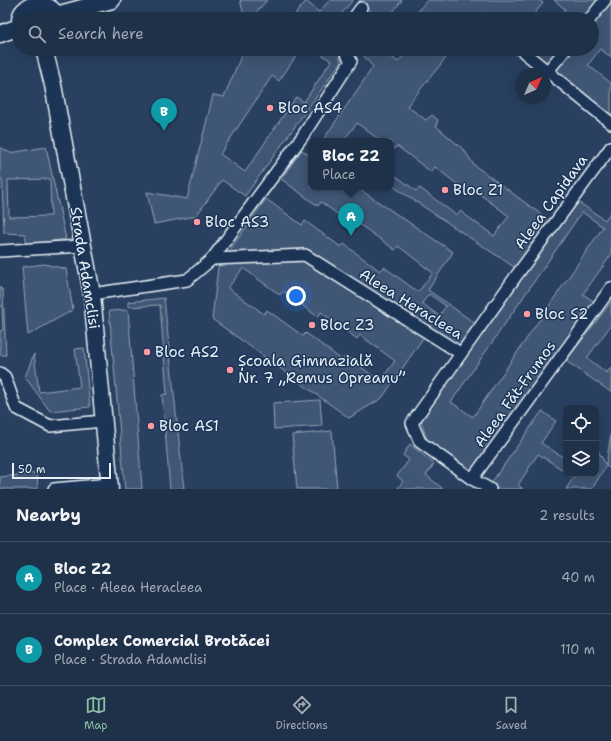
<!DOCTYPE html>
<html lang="en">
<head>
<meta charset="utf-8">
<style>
	:root { --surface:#1f3049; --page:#2c3c53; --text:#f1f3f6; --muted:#a1a9b4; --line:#3c4b61; --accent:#8abfa5 }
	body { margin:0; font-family:"Shantell Sans",sans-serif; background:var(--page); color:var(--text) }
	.controls { position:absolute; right:12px; bottom:12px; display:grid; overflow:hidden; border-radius:8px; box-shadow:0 4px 16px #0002 }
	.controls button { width:36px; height:36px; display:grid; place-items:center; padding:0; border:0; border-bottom:1px solid var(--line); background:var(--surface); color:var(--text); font:20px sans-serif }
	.compass { position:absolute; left:515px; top:68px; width:36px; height:36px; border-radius:50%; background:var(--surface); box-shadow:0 4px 16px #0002; rotate:45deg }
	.scale { position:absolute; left:12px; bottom:10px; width:99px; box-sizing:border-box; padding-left:4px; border:2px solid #e8f1f8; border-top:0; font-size:11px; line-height:14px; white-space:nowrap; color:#e8f1f8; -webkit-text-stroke:3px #1d3557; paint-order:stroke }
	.you { position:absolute; left:296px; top:296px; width:14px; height:14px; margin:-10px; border:3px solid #fff; border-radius:50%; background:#1a73e8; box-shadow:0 0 0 6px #1a73e833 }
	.badge { display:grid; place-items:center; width:26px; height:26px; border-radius:50%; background:var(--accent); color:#fff; font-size:13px; font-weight:700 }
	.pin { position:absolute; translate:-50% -33px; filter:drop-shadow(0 1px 2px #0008) }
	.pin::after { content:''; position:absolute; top:21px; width:14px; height:12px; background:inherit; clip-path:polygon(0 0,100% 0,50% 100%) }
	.popup { position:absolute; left:308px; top:138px; width:86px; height:52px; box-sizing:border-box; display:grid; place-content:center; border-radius:8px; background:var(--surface); filter:drop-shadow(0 1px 3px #0005); font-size:13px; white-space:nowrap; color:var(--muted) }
	.popup b { font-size:15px; color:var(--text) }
	.popup::after { content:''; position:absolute; left:50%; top:100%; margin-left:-8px; border:8px solid transparent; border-top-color:var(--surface) }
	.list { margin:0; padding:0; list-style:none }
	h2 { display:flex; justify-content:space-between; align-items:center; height:52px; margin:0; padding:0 16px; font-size:17px }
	h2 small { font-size:13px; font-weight:400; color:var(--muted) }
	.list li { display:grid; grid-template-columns:26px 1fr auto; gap:12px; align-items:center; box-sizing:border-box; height:72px; padding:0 16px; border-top:1px solid var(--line) }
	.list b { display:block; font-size:15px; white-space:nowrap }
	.list p { margin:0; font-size:13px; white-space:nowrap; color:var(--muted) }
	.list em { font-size:13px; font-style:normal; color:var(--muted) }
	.icon { flex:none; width:22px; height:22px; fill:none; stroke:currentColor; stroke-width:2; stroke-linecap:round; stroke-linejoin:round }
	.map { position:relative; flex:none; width:611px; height:489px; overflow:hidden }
	.search { position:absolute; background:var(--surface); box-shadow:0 4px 16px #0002; left:12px; right:12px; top:12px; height:44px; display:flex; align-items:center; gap:10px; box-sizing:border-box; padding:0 14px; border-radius:22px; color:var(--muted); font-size:15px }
	.sheet { height:196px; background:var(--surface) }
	nav { display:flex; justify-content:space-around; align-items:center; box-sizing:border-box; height:56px; border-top:1px solid var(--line); background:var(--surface); font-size:11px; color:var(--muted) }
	nav a { display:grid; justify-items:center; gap:2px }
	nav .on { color:var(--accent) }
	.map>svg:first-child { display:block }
</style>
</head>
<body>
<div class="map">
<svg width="611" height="489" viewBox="0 0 611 489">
	<rect width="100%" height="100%" fill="#294061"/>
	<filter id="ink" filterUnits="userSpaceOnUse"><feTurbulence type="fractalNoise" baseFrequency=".025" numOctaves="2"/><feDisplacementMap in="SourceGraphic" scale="8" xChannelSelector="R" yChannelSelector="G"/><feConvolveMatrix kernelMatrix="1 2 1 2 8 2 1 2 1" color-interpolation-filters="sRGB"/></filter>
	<g filter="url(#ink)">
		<g fill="#415774" stroke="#94a4b6" fill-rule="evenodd">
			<path d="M240,0H267L254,15L259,19H245Z"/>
			<path d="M330,0H353L337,19H291L306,1L319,12Z"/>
			<path d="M359,0H402L388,18L389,19H365L371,11Z"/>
			<path d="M427,0H539L543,3L530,19H490L482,13L477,19H412Z"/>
			<path d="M554,0H611V57L600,49L588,65L611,83V116L527,49H592V19H557L565,9Z"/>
			<path d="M244,49H301L279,81L272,76L220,154L245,172L296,97L304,102L331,61L314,49H335L339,52L341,62L245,196L222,180L196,216L154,224L147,192L187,199L213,95L224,97Z"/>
			<path d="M358,49H387L385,52L398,62L409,49H453L407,106L426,120L432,115L438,120L436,126L464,150L474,165L550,221L569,196L605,220L611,211V255L583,294L596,303L471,471L427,440L421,421L523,273L391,185V172L416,191L420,188L456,215L460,211L494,236L509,216L474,190L470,194L435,167L431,172L397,146L393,150L391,148V141H381L357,123L343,141H325L323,140L373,67ZM582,212L603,227L473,417L451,402Z"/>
			<path d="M0,147L10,153L46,147L66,239L27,245L25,234L4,233L2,179H0ZM50,179L51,216L9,217L8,180Z"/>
			<path d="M302,150L311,157V187H356L453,252L428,290L476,324L460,347L430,328L382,398L349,418L212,319L218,267L266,199L302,225L305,221L341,247L344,244L380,271L384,267L418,292L433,273L398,246L395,250L359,224L356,228L321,202L318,206L281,179ZM243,268L280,295L283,291L318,317L321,312L357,339L360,335L395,361L380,381L346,356L342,360L306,333L303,336L267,310L264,314L228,288ZM429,294L446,306L439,316L422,303Z"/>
			<path d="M44,264L66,269L73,310L28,335L22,267Z"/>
			<path d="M0,287L3,291L6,355H0V331L3,330L2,306H0Z"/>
			<path d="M164,298L184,489H170L162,395L167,394L160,305L128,307V302Z"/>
			<path d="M611,302V325L587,358L607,373L611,367V392L566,361Z"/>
			<path d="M128,310L142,489H125L109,311Z"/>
			<path d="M84,348L90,407L50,411L25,377L34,354L39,392L80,387L75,349Z"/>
			<path d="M320,400L322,426L274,429L273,403Z"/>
			<path d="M542,411L556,421L541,443L566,459V472L538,454L518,485L523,489H487Z"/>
			<path d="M332,431L337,489H297L292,435Z"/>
			<path d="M611,433V469L606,466L592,489H566L574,477L569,474H596V447L606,465Z"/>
			<path d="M410,444L434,464L426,475L443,489H397L403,481L397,476L409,460L403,455Z"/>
			<path d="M37,473L38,489H0V477Z"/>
		</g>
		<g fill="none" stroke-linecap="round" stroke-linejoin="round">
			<g stroke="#e8f1f8" stroke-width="14">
				<g id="street">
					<path d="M353,19L361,8"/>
					<path d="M590,19L605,0"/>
					<path d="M520,49L611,123"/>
					<path d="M547,72L566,49"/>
					<path d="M0,251L82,246"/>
					<path d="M212,259L305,255L460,353"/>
					<path d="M92,294L187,280L212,259L302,137L351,61L344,49"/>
					<path d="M0,373L5,377L16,408L50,426L103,421"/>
					<path d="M472,479L611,288"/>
					<path d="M54,489L109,484"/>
					<path d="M490,489L472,479L420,442L412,423L516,276L611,147"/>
				</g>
			</g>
			<g stroke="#e8f1f8" stroke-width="19">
				<g id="secondary">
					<path d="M56,15L112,0"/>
					<path d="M20,19C23,0 54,0 57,19"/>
					<path d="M0,34L19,27"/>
					<path d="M44,49L53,85L92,294L110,489"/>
				</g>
			</g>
			<use href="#street" stroke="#1d3557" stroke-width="11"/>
			<use href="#secondary" stroke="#1d3557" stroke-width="16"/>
		</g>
	</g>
	<g fill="#ff9aa2" stroke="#1d3557" stroke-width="1.5">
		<circle cx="270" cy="108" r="4"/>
		<circle cx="445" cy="190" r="4"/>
		<circle cx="197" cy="222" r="4"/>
		<circle cx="527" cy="314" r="4"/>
		<circle cx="312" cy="325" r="4"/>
		<circle cx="147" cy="352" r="4"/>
		<circle cx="230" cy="370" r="4"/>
		<circle cx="151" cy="426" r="4"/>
	</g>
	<g text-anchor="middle" stroke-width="3" stroke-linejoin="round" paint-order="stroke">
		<g font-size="15" fill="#e8f1f8" stroke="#1d3557" text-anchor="start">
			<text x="278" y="113">Bloc AS4</text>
			<text x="453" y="195">Bloc Z1</text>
			<text x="205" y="227">Bloc AS3</text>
			<text x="535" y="319">Bloc S2</text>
			<text x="320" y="330">Bloc Z3</text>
			<text x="155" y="357">Bloc AS2</text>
			<text x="238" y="366">Școala Gimnazială<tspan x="238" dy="17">Nr. 7 „Remus Opreanu”</tspan></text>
			<text x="159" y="431">Bloc AS1</text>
		</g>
		<g font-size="15" fill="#e8f1f8" stroke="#1d3557">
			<text transform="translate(551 202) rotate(-54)" y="5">Aleea Capidava</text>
			<text transform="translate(85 268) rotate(81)" y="5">Strada Adamclisi</text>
			<text transform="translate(411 304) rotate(32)" y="5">Aleea Heracleea</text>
			<text transform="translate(515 394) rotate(-54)" y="5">Aleea Făt-Frumos</text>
		</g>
	</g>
</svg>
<div class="controls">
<button><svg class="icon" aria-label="locate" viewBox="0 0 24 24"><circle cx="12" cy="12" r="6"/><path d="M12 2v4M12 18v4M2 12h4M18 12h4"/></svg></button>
<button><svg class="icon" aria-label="layers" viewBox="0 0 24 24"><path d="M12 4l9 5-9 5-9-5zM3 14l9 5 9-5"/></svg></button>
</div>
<svg class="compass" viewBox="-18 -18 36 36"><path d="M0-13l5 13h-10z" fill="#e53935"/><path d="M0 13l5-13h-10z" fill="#a1a9b4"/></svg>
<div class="scale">50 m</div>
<div class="you"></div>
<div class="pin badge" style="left:351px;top:236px;background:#0f9aa8">A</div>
<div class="popup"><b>Bloc Z2</b>Place</div>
<div class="pin badge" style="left:164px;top:131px;background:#0f9aa8">B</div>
<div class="search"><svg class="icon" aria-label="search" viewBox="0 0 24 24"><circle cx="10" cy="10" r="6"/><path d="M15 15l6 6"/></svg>Search here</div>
</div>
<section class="sheet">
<h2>Nearby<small>2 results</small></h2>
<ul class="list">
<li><span class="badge" style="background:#0f9aa8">A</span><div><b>Bloc Z2</b><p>Place · Aleea Heracleea</p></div><em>40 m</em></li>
<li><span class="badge" style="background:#0f9aa8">B</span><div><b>Complex Comercial Brotăcei</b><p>Place · Strada Adamclisi</p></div><em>110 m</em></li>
</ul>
</section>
<nav>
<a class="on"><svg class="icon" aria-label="map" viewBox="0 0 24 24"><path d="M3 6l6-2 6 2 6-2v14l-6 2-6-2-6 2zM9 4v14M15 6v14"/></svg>Map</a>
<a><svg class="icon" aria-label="directions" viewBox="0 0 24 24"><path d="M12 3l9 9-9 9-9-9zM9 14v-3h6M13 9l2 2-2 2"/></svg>Directions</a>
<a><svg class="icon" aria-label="saved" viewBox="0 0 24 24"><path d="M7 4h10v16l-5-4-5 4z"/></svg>Saved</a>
</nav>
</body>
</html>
